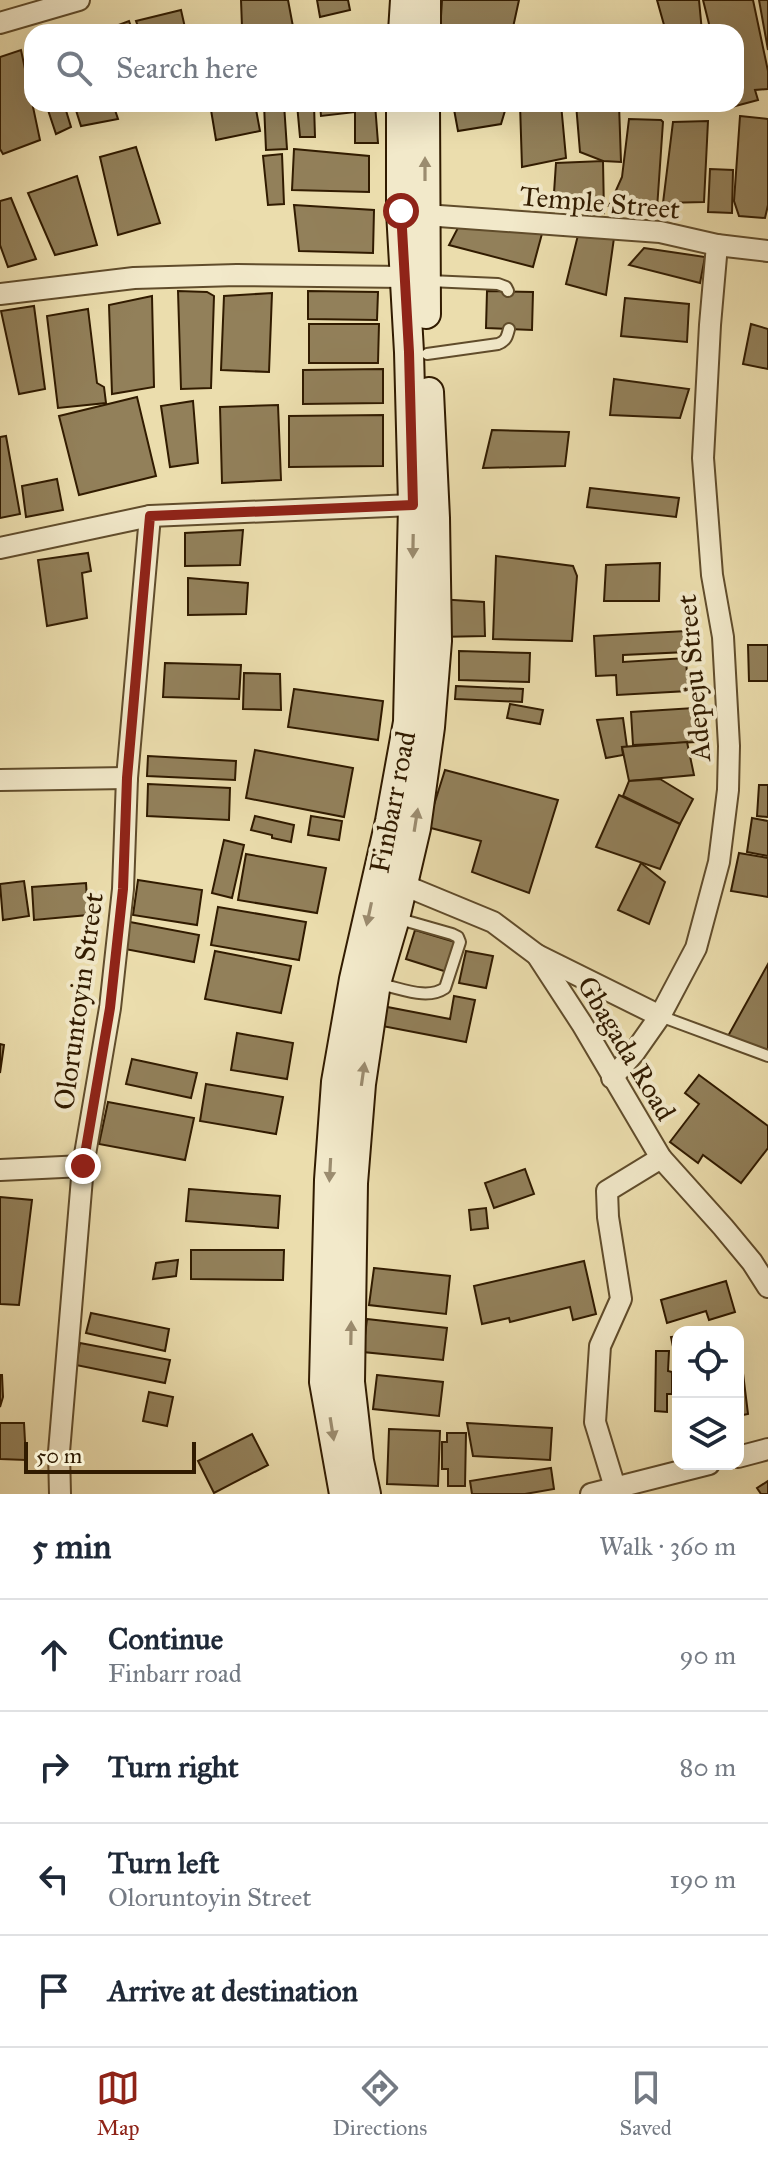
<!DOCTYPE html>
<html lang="en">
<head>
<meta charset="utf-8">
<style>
	:root { --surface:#fff; --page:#f2f2f3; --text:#1f2937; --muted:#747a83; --line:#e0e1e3; --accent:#8f2418 }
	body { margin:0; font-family:"IM FELL Great Primer",serif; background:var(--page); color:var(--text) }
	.controls { position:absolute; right:24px; bottom:24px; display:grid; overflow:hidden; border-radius:16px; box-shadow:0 8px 32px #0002 }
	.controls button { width:72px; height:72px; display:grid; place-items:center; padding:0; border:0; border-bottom:2px solid var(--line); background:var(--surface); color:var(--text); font:40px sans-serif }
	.scale { position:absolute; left:24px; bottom:20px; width:172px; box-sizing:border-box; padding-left:8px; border:4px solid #311b00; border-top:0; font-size:22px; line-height:28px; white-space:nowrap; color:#311b00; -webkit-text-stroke:6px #f2e9ca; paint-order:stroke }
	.stop { position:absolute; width:24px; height:24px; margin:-18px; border:6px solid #8f2418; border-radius:50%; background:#fff }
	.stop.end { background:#8f2418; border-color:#fff; box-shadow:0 2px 8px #0008 }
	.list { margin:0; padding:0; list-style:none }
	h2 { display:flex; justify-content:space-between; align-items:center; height:104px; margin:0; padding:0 32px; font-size:34px }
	h2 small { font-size:26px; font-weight:400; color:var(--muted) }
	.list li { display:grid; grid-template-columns:52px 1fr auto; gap:24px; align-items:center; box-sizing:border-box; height:112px; padding:0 32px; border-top:2px solid var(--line) }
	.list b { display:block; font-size:30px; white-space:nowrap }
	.list p { margin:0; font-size:26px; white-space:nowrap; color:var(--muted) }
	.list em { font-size:26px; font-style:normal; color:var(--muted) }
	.icon { flex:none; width:44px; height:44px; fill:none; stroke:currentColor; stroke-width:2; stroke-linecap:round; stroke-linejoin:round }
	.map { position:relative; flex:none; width:768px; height:1494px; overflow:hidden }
	.search { position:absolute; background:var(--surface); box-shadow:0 8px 32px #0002; left:24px; right:24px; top:24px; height:88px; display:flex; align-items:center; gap:20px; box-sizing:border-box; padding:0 28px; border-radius:24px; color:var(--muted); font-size:30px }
	.sheet { height:552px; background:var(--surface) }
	nav { display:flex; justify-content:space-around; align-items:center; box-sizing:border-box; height:112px; border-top:2px solid var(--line); background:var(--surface); font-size:22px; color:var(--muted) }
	nav a { display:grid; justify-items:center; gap:4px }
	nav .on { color:var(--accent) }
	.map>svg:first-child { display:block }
</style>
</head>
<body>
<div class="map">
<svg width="768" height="1494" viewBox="0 0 768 1494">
	<rect width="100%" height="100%" fill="#ebddad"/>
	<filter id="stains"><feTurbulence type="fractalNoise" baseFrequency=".0025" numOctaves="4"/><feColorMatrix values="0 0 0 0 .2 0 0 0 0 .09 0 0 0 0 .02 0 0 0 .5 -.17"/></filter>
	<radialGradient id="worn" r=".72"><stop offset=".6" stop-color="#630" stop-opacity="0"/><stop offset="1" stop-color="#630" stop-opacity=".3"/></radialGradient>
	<g fill="#92805a" stroke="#311b00" stroke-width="2">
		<path d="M241,0H288L294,32H262L260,29L242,27Z"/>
		<path d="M317,0H348L350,10L320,17Z"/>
		<path d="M442,0H519L512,32H440Z"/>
		<path d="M657,0H699L702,32H666Z"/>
		<path d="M703,0H753L768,71V89L755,90L758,100L728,108L727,104H736V32H711Z"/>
		<path d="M759,0H768V50Z"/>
		<path d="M181,10L186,32H140L136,21Z"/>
		<path d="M129,21L133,32H100Z"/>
		<path d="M21,50L40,140L3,154L0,149V57Z"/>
		<path d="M46,104H64L71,127L56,134Z"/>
		<path d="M74,104H113L118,119L81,126Z"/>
		<path d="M210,104H255L260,131L216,140Z"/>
		<path d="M264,104H284L287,149L266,150Z"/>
		<path d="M297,104H314L315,137H300Z"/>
		<path d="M320,104H375L378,143H355V112L321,116Z"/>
		<path d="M453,104H507L501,124L458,131Z"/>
		<path d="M520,104H561L566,158L522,167Z"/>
		<path d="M576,104H619L621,162L603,161L580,152Z"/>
		<path d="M740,116L768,119V205L765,218L739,216L734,201Z"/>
		<path d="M629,119L661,120L663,122L657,209L609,206L622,177Z"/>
		<path d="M708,121L704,202L663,203L673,122Z"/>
		<path d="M136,147L160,223L118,235L100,157Z"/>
		<path d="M294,149L369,156V192L292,190Z"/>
		<path d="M282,154L284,204L268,205L263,156Z"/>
		<path d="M603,161L604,213L583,208H553L556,163Z"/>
		<path d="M710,169L733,170L732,213L708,212Z"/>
		<path d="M77,176L97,245L55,255L28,193Z"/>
		<path d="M11,198L36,259L8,267L0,245V201Z"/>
		<path d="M294,205L374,210L373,253L299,251Z"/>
		<path d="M461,222L543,230L533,267L449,245Z"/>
		<path d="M578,235L614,238L606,295L566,284Z"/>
		<path d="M644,248L705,257L700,283L629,265Z"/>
		<path d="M178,291L207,292L214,296L211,388L181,389Z"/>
		<path d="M308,291L378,292L377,320L308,319Z"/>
		<path d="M487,291L533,292L532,330L486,328Z"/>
		<path d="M272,293L269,372L221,370L224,296Z"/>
		<path d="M152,296L154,387L112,394L109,305Z"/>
		<path d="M625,298L689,304L687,342L621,336Z"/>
		<path d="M34,306L45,389L19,394L1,311Z"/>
		<path d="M88,309L97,383L104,387L106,403L58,408L47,316Z"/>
		<path d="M309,324H379L378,363H309Z"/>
		<path d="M751,324L768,329V369L743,364Z"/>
		<path d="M383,369V403L303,404V370Z"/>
		<path d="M614,379L689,389L680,418L610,415Z"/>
		<path d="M137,397L156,476L79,495L59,416Z"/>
		<path d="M193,401L198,463L170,467L161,406Z"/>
		<path d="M278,405L281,480L222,483L220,407Z"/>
		<path d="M383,415V466L289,467V416Z"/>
		<path d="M492,430L569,432L565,466L483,468Z"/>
		<path d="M6,436L20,514L0,518V437Z"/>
		<path d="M57,479L63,510L26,517L22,486Z"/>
		<path d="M590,488L679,498L676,517L587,507Z"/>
		<path d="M243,530L240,565L185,566V533Z"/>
		<path d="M88,553L91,571L82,573L87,618L47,626L38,560Z"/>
		<path d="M496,556L573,566L577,576L572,641L493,639Z"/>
		<path d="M660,563L659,601H604L606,565Z"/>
		<path d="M188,578L248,583L246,614L188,615Z"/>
		<path d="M438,599L484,602L485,636L437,637Z"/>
		<path d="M686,631L687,652L623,655V662L686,658L688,691L617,695L616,675L596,676L594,636Z"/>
		<path d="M748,645H768V681H749Z"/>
		<path d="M459,651L530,653L529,682L459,680Z"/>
		<path d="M165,663L241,665L239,699L163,697Z"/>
		<path d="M244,673L280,674L281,710L243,709Z"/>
		<path d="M456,686L523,689L522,702L455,699Z"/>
		<path d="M294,689L383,701L378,740L288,727Z"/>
		<path d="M510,704L543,710L540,724L507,718Z"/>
		<path d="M694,708L696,742L633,745L631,712Z"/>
		<path d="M623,718L627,747H622L623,755L606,758L597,720Z"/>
		<path d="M687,742L694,775L629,781L622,747Z"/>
		<path d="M255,750L353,768L344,817L246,798Z"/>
		<path d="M148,756L236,761L235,780L147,776Z"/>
		<path d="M445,770L558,800L529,893L472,872L481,841L427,827Z"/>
		<path d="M660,779L693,799L680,824L623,796L629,781Z"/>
		<path d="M148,784L230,788L229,820L147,816Z"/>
		<path d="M759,785H768V817L757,816Z"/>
		<path d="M619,795L680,824L660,869L596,847Z"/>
		<path d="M255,816L294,825L291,842L272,838V835L251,830Z"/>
		<path d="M311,816L342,821L339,840L308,835Z"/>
		<path d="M752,818L768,821V856L747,852Z"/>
		<path d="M224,840L244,845L232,898L212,893Z"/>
		<path d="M739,853L768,858V897L731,891Z"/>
		<path d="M246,854L326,868L317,913L238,900Z"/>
		<path d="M641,863L665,882L649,924L618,910Z"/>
		<path d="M138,880L202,890L197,925L133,915Z"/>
		<path d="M24,881L29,916L3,920L0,884Z"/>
		<path d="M86,883L88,915L34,920L32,887Z"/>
		<path d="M218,907L306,922L299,960L211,945Z"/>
		<path d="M130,922L199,935L194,962L125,949Z"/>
		<path d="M415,930L455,942L447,972L406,959Z"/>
		<path d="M215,951L291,966L281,1013L205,999Z"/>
		<path d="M466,951L493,956L486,988L459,983Z"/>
		<path d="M768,964V1058L728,1036Z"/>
		<path d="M454,996L475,1000L466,1042L377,1025L382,1006L450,1019Z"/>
		<path d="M237,1033L293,1043L287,1079L231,1070Z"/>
		<path d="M0,1044L4,1045L0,1073Z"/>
		<path d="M132,1059L197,1073L191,1098L126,1084Z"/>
		<path d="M699,1075L768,1126V1148L741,1183L703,1155L698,1163L670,1142L699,1104L685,1093Z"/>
		<path d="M206,1084L283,1097L276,1134L200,1121Z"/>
		<path d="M108,1102L194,1118L185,1160L99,1144Z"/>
		<path d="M525,1169L534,1194L494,1208L485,1183Z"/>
		<path d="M189,1189L280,1196L278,1228L186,1221Z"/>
		<path d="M0,1197L32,1200L19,1305L0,1304Z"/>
		<path d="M486,1208L488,1228L471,1230L469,1210Z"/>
		<path d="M191,1250H284L283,1280L191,1279Z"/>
		<path d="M178,1260L176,1276L153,1279L156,1263Z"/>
		<path d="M584,1261L596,1314L573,1320L570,1307L510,1322L509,1318L482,1324L474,1286Z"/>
		<path d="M374,1268L450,1276L446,1314L369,1305Z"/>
		<path d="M726,1281L735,1312L709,1320L706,1311L667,1323L661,1300Z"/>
		<path d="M91,1313L169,1329L165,1351L86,1333Z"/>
		<path d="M367,1319L447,1328L443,1360L363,1352Z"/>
		<path d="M678,1336V1366H677L671,1337Z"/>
		<path d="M80,1343L170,1360L165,1383L76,1365Z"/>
		<path d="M656,1351H669L668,1371L672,1372V1394H667V1412L655,1411Z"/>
		<path d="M738,1357H741L748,1414L738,1416Z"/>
		<path d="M0,1375H2L3,1397L0,1407Z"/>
		<path d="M377,1375L443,1382L439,1416L373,1409Z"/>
		<path d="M149,1392L173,1397L167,1426L143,1421Z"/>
		<path d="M0,1423H24L26,1460L0,1459Z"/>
		<path d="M467,1423L552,1428L550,1460L473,1456Z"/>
		<path d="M389,1429L440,1431L438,1486L387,1484Z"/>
		<path d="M447,1433H466L465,1486H448V1469H442V1442H447Z"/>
		<path d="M252,1434L268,1465L214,1493L198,1461Z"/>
		<path d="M551,1468L554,1489L525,1494H472L470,1481Z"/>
		<path d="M768,1481V1494H761L757,1488Z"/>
	</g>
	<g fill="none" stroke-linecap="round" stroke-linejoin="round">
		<g stroke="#604c2b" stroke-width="14">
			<g id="service">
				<path d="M429,281L498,284L506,287L508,291"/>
				<path d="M427,354L498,344C506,341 507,337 509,329"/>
				<path d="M378,984C399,987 426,1001 445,988L460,942L458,937L452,934L396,918"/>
				<path d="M660,1016L768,1056"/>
			</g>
		</g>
		<g stroke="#604c2b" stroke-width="24">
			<g id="minor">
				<path d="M0,23L79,0"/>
				<path d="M425,215L660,232L717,245L768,251"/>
				<path d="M0,294L134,278L237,275L405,277"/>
				<path d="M0,548L150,516L413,505"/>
				<path d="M0,780L127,778"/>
				<path d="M401,884L493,922L537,955L582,1024L661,1158L723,1227L752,1262L768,1287"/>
				<path d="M537,955L660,1016"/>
				<path d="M612,1078L634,1053L660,1016L696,948L719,862L728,790L729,746L723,637L712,575L703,458L710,325L717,245"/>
				<path d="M0,1170L83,1166"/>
				<path d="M738,1457L768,1449"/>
				<path d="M60,1494L59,1452L83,1166L110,1008L123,889L127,778L150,516"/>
				<path d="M591,1494L709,1464"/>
				<path d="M617,1494L595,1422L600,1346L621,1299L608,1217L607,1191L661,1158"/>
			</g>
		</g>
		<g stroke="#311b00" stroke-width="32">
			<g id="secondary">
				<path d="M403,32L405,0"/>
				<path d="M426,32V0"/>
				<path d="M425,104L426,314"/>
				<path d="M344,1494L324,1382L329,1180L336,1082L354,979L390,821L408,722L413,505L409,352L401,211V104"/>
				<path d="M366,1494L359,1461L350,1382L353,1183L361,1084L376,983L395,918L416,828L430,727L437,641L435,518L429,392"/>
			</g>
		</g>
		<use href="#service" stroke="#f2e9ca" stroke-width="10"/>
		<use href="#minor" stroke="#f2e9ca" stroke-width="20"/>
		<use href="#secondary" stroke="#f2e9ca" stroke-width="28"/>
	</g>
	<defs><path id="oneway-solid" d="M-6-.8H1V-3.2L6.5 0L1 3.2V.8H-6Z" transform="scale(2)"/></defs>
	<g fill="#9b8c6f">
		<use href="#oneway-solid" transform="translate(425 169) rotate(-90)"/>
		<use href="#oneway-solid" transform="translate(413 546) rotate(91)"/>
		<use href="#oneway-solid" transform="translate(416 820) rotate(-81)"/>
		<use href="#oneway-solid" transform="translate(369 914) rotate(102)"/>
		<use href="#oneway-solid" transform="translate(363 1074) rotate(-82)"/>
		<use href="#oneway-solid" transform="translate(330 1170) rotate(93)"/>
		<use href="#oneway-solid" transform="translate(351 1333) rotate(-89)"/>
		<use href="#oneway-solid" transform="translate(332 1429) rotate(81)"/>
	</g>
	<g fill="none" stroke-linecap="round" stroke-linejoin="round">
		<path stroke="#8f2418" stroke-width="10" d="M83,1166L110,1008L123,889L127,778L150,516L413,505L409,352L401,211"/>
	</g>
	<g text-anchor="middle" stroke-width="8" stroke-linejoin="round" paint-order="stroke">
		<g font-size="28" fill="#311b00" stroke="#f2e9ca">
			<text transform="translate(600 202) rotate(5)" y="10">Temple Street</text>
			<text transform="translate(693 678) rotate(-95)" y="10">Adepeju Street</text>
			<text transform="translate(392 802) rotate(-79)" y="10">Finbarr road</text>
			<text transform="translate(78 1001) rotate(-82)" y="10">Oloruntoyin Street</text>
			<text transform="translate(627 1048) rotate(59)" y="10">Gbagada Road</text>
		</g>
	</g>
	<rect width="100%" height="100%" filter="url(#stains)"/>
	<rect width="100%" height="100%" fill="url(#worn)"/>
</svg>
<div class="controls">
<button><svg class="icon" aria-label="locate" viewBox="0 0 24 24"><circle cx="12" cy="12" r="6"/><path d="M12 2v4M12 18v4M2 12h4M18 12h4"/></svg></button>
<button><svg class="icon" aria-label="layers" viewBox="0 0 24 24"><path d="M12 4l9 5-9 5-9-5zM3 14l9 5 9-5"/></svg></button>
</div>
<div class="scale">50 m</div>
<div class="stop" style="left:401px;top:211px"></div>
<div class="stop end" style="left:83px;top:1166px"></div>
<div class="search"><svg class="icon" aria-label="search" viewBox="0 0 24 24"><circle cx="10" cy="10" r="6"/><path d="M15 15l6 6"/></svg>Search here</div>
</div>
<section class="sheet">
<h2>5 min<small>Walk · 360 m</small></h2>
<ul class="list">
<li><svg class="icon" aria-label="ahead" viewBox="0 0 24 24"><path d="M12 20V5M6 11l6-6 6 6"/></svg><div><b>Continue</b><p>Finbarr road</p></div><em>90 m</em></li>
<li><svg class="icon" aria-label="right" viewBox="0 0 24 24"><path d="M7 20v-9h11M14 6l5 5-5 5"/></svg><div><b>Turn right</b></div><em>80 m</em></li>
<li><svg class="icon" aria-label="left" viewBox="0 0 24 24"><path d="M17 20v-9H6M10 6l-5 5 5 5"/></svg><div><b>Turn left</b><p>Oloruntoyin Street</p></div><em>190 m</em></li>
<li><svg class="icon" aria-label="arrive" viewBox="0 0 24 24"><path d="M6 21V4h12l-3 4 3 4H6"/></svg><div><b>Arrive at destination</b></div></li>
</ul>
</section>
<nav>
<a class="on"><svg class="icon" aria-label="map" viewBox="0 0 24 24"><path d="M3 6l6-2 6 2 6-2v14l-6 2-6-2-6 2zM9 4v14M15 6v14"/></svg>Map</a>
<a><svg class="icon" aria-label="directions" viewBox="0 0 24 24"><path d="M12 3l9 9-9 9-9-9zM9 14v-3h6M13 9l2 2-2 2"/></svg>Directions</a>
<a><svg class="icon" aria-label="saved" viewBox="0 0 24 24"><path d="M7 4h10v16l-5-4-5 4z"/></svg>Saved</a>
</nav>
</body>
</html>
